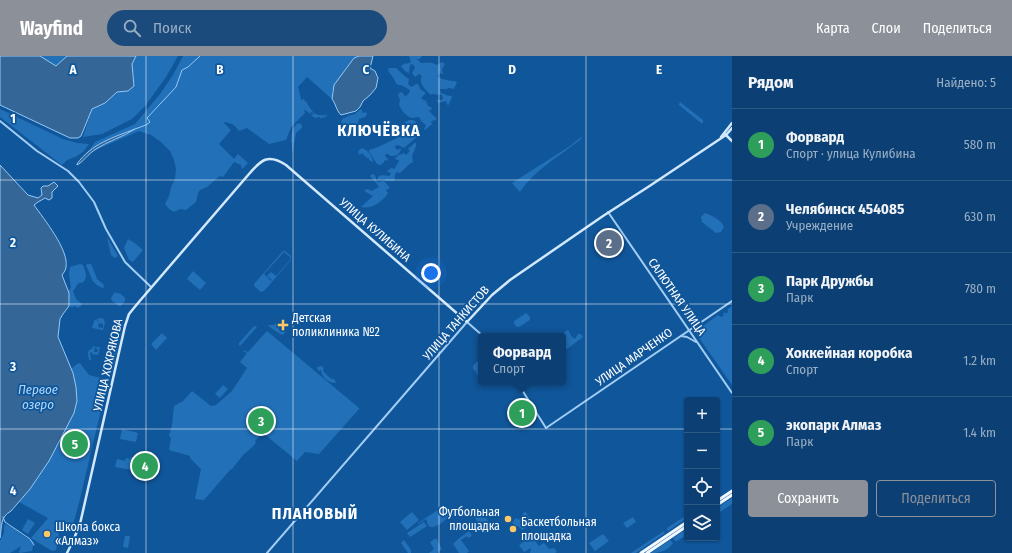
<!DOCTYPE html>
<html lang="ru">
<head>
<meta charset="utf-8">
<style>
	:root { --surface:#0c4074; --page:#1a4b7c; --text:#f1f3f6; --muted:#9aafc5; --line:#2c5986; --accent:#8c9099 }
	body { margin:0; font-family:"Fira Sans Condensed",sans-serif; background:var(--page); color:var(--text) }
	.controls { position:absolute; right:12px; bottom:12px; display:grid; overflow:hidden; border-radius:4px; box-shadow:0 1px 3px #0004 }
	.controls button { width:36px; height:36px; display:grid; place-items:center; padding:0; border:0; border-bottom:1px solid var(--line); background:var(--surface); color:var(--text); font:20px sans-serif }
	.you { position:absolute; left:431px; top:217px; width:14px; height:14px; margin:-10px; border:3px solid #fff; border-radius:50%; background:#1a73e8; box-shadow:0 0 0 6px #1a73e833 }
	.badge { display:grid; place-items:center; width:26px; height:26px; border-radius:50%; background:var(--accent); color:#fff; font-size:13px; font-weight:700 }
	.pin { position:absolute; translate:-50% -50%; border:2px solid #fff; box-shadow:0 1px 4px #0006 }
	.popup { position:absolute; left:478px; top:277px; width:88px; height:52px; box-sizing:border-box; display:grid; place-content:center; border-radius:4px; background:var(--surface); filter:drop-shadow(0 1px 3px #0005); font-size:13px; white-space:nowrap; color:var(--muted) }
	.popup b { font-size:15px; color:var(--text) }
	.popup::after { content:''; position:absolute; left:50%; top:100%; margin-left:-8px; border:8px solid transparent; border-top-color:var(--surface) }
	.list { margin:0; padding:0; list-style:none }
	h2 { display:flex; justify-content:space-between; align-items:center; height:52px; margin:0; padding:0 16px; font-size:17px }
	h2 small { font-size:13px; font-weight:400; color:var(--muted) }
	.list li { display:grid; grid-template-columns:26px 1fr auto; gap:12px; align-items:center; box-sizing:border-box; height:72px; padding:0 16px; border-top:1px solid var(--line) }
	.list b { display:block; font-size:15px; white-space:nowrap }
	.list p { margin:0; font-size:13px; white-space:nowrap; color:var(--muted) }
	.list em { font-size:13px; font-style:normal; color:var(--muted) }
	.actions { display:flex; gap:8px; padding:12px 16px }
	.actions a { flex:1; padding:9px 0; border:1px solid var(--accent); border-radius:4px; text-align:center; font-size:14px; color:var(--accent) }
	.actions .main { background:var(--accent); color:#fff }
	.icon { flex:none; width:22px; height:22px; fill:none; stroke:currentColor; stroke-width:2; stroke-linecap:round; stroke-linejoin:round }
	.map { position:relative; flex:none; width:732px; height:497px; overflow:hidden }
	header { display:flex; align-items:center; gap:24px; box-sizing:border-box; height:56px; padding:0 20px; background:var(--accent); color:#fff }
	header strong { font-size:19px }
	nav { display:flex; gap:22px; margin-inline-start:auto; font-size:14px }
	.search { width:280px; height:36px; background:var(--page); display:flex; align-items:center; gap:10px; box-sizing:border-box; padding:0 14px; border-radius:22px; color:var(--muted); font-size:15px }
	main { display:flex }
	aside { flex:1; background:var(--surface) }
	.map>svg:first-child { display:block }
</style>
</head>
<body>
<header>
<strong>Wayfind</strong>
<div class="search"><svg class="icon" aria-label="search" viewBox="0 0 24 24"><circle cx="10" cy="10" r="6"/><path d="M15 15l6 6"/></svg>Поиск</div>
<nav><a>Карта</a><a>Слои</a><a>Поделиться</a></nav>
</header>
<main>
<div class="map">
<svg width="732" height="497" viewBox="0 0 732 497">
	<rect width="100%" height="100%" fill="#10569a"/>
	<g fill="#2270b8" fill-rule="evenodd">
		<path d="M40,0H67L56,10Z"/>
		<path d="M136,0H178L166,21L145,50L132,63L102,78L83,81L92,53L105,47L117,36L128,35L134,30L132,8Z"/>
		<path d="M183,0H359L354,2L339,23L332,36V43L307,21L298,31L302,46V43L303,44V43H304L305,46L306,45C310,52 314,61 323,59L324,60L326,58L327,59L324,62L323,61L321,63L320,61L315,62L311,59L314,58V57L311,56V58C308,57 307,54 304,54L305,57L291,71L286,84L269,88L247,72L239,75C234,68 231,67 223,66L231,74L219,88L234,103L238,98L248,107L242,113L241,109L234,106L223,121L220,120L207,131L200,134L198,137L196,146L186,154L180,153L174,156L169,153L165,148L169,140L171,131L175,123L176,113L174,104L170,95L161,86L151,79L139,75L98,93L83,102L95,86L135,68L160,38L173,19Z"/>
		<path d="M409,0H422L420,3H417L421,7C427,6 433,6 437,9L442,6L445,8L442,13L443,18H442L440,17L437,20C443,25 451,24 457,26L454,33L449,32L446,33H440L441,37C444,37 446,40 451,40L452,41L448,50L446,45L439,47L436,44H441L443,43L442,39L432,38L431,39C428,37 421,29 421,26C421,23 422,21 421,19L419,18L415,21L412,17L415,12L413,8L410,9L409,17C405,16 403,13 401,10L405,7L407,8L411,6Z"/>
		<path d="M389,12H396L407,22H408L409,23L408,28L410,30L412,31L416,28H418L421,34L425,36V38L421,42L422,43L426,45L428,50L431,51L432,53L429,55L437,63L435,64L431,65L432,68L425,74H424L426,69L421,65L420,62L418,61L412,62L409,61L403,56L399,49L400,44L398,39L400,36L403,37L405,41L409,37L410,34L401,29H398C394,26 395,23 392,20C390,17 389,18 388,13Z"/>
		<path d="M680,46L703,64V67H701L679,49V48Z"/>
		<path d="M0,53L63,83L77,87L89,88L83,96L75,101L67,104L62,109L0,61Z"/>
		<path d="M361,53L363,57L366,56L367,58L365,61L359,63L358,68L352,69L349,73L346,71L344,69L345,67L343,68L341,66L343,62H345L348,60L355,58Z"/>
		<path d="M409,64H413L416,66V69L419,73L420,76L414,75L411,73L412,72V70L406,68L405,66Z"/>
		<path d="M298,67L301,68L302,70V72L296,77L292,98V86L291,87C292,79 291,72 298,67Z"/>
		<path d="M358,69L361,71V74L365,71L367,74L365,76L368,77V78H365V80C361,80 359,77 357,75L354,74V73Z"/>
		<path d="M420,78L404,92L398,89L395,90V91L397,94L401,92L400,96L397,99L393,100H390L388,98H386L385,100L388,103L387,105L385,104L384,106L381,109L377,108L369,96V94C381,91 389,85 400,81C406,78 413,78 420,78Z"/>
		<path d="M581,81L582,82C562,99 535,113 520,136L512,127L570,90Z"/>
		<path d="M416,86V90L412,100L413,106C407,109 405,113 400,117L397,116C393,120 396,121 394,125H386L384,123L378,124V121C382,118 385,120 389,120L391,118L389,116L387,115V114H389L391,112L394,113C396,111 397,107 399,106V104H397L395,102L399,99L404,97L406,99L410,95L408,93L409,92Z"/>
		<path d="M362,92C368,94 372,100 373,106L369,104V102H367L362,97L360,99L358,97L359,94Z"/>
		<path d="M372,118L375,119L377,126H379L384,125L390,132L386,134L388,137L387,139C380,147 372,153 361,151L373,140L364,135L367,133L372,135L379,131C377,127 373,124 370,120Z"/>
		<path d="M705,157C712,159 722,165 724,171L721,176L716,177L702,166L701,161Z"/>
		<path d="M107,181L118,200L115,202L111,199Z"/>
		<path d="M128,183L136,188L143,194L133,206L129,204L124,192Z"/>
		<path d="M283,195H285L291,200V204L264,235L261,236L255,231L254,228ZM284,196L290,201L291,203L276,220L271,216L267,220L272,224L271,225L264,218Z"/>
		<path d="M80,208L83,209C85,214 88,221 84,225C82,228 82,226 79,227C76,229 75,233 73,235L76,243L82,248L81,250L78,252L75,250L73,251H70L69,234L71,232L69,219L70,211Z"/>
		<path d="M87,208H91L92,210L97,223L103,228L104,231L103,232C90,227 92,220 86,210Z"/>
		<path d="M193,215L206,227L200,234L187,223Z"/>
		<path d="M114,237C119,236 122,239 125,242V245L121,250H119L112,245L111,242Z"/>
		<path d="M732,250V329L695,276L718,259L721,261L724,260L723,258L725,256L726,258L728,256V253Z"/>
		<path d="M526,257L530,261V264L519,271H517L514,268V265Z"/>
		<path d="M100,262H103L105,267L103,274L92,272L94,265L96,263L99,267L98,271L103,272V268L99,267L97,263Z"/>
		<path d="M120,267L123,268L112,318H109Z"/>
		<path d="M276,267L280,271L278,272L280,275H285L284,278L282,279C277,275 272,274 268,269H274Z"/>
		<path d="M254,270L257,271L240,290L239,289V287Z"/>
		<path d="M568,274L572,281L575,283L578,278H581L583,281L567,293L565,292H563V280H559Z"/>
		<path d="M267,275L359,352V353L319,398L305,396L297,405L263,377L255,385L256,387L250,393L243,399L232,413L230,414L204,444L195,443L201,413L190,402V400L169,394L171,382L169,380L172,369L174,350L183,345L192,335L211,350L216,349L232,335L247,312L240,306L247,297L243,295V294L248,296Z"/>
		<path d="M162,277L167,282L156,294L151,288Z"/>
		<path d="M93,290H95L94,296H97L98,293L95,292L96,291H100L98,299L92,298V296L90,297L91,304H89L88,297L89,294L92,293Z"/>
		<path d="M481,303V316L476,319V318L477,317L473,313C472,308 477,306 481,303Z"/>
		<path d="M80,307L89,319L108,324L79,447L71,476L57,469L62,472L58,479L59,480L56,494L52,495L31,482L48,462L19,446L30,433L73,317L71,313L77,308Z"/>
		<path d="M322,310L324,313L323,315L330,322L335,324L336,327C329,327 321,321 321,314L318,315L317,311Z"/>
		<path d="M223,329L228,333L220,342L215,338Z"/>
		<path d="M521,342L535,364L524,371L509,350Z"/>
		<path d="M122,373L138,377L136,386L120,383Z"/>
		<path d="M130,401L140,403L137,415L115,411L117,403L125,405L126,402L130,403Z"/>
		<path d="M143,404L149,406L146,416L141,415Z"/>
		<path d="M732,442V448L717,458V452Z"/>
		<path d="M444,450L445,451L444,452C458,460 435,472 431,471C430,471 429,470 428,469L426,463L418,468V467Z"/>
		<path d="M525,455L533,467L522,474L518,470L515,471L512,466L514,465V464L516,462L519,464Z"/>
		<path d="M412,456L419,464L407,474L400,466Z"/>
		<path d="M479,459H484L493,472L485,477L475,462Z"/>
		<path d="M687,459V462L668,475L667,474V472Z"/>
		<path d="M633,461L636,466L627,472L623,467Z"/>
		<path d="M28,463L35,467L28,478L22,474Z"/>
		<path d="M424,466L427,470L410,481L407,477Z"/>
		<path d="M5,468L12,471L25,481L34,486L32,495L20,497L19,496L21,490L10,497H0V485L4,477V472Z"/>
		<path d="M687,473V479L677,485H675L673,482Z"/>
		<path d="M469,475L472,480L468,482L467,480L461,484L469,495L467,497H459L453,488L458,483Z"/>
		<path d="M664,475L665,477L636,497H631Z"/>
		<path d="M603,478L609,485L595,495L589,487Z"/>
		<path d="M125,480H129L130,481L128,492L124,491L123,490Z"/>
		<path d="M531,480L539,490L544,487L549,493L554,492L557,496L555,497H530L531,492L524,496L519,489Z"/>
		<path d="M436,482L442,493L437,497H429L434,493L430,486Z"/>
		<path d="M404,484L411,494V497H408L401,487Z"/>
		<path d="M670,484L673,487C667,495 660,497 651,497Z"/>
	</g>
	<g fill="#346798" stroke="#94c9f8">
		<path d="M0,0H40L56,10L67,0H136L132,8L134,30L128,35L117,36L105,47L92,53L81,80L78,82H70L0,49Z"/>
		<path d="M359,0H373L370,12L375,15L378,22L376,32L370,39L363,45L360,51L356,55L341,59C336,54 336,48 332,43L334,29L354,2Z"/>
		<path d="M135,73C123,81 108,85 96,93C89,97 82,107 77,109V108C91,88 114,81 135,73Z"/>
		<path d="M0,109L28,139L38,142L42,139L41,132L43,130H48L54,126L58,130L52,136V142L49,144L45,142L38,146L34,149C44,163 69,194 66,211C66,214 64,216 62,219L69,237V250L63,258L60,263L58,281L73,317L76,331L77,345L74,357L49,405L30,433L11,455C0,461 2,470 0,482Z"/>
	</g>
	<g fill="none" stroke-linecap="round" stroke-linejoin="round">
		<g stroke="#94c9f8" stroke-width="1">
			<path d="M135,73L146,69L150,66L147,62L176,31L182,14L188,11L200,0"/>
			<path d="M3,461L5,466L30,483L34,489"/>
		</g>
		<g stroke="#a2cdf5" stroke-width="2">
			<path d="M0,65L37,95L68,115L79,126L94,146L106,173L125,206L151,231"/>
			<path d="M608,156L732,337"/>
			<path d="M681,280L687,281L696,286"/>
			<path d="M517,326L546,372L732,245"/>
			<path d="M267,497L467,266L483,280"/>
		</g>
		<g stroke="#d2e8fd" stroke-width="2.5">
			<path d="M725,78L732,85"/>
			<path d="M721,81L732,67"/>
			<path d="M67,497L73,485L80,468L125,270L129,258L138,247L249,118C261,104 268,97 286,109L467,266L492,239L510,224L603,160L648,131L726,79L732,72"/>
		</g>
		<g stroke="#f0f7ff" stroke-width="3">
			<path d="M717,445L732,435"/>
			<path d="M717,449L732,439"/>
			<path d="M641,497L687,466"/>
			<path d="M647,497L687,470"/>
		</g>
	</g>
	<path fill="none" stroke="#fff" stroke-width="1" stroke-opacity="0.55" d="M146,0V497M293,0V497M439,0V497M586,0V497M0,124H732M0,248H732M0,373H687M717,373H732"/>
	<g fill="#ffc866" stroke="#10569a" stroke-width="1.5">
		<path d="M281 263h4v4h4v4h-4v4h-4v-4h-4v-4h4z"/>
		<circle cx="508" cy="463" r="4"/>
		<circle cx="513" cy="473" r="4"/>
		<circle cx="47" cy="478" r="4"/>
	</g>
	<g text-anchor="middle" stroke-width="3.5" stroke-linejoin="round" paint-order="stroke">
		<g font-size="12" fill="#fff" stroke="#10569a">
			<text transform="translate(375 174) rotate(41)" y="4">УЛИЦА КУЛИБИНА</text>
			<text transform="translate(677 241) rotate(55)" y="4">САЛЮТНАЯ УЛИЦА</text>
			<text transform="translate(456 267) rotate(-49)" y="4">УЛИЦА ТАНКИСТОВ</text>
			<text transform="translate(634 301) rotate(-35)" y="4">УЛИЦА МАРЧЕНКО</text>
			<text transform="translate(108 309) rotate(-77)" y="4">УЛИЦА ХОХРЯКОВА</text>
		</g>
		<g font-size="12" fill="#fff" stroke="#10569a" text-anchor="start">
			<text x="292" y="266">Детская<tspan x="292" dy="14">поликлиника №2</tspan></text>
			<text x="500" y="460" text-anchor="end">Футбольная<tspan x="500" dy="14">площадка</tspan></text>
			<text x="521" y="470">Баскетбольная<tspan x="521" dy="14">площадка</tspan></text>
			<text x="55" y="475">Школа бокса<tspan x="55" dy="14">«Алмаз»</tspan></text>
		</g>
		<g font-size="13" font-style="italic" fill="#afd7fb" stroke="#10569a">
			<text x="38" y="338">Первое<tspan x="38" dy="15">озеро</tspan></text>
		</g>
		<g font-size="16" font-weight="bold" letter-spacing="1" fill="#fff" stroke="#10569a">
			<text x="379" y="80">КЛЮЧЁВКА</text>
			<text x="315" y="463">ПЛАНОВЫЙ</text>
		</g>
	</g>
	<g font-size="13" text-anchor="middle" font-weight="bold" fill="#fff" stroke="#10569a" stroke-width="3.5" stroke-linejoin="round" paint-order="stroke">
		<text x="73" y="18">A</text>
		<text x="220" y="18">B</text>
		<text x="366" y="18">C</text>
		<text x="512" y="18">D</text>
		<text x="659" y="18">E</text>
		<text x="13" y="67">1</text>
		<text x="13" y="191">2</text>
		<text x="13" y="315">3</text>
		<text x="13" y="439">4</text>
	</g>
</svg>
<div class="controls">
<button>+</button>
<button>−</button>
<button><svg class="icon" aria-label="locate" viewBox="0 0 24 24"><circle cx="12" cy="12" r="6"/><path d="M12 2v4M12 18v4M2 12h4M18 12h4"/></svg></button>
<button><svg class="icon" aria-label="layers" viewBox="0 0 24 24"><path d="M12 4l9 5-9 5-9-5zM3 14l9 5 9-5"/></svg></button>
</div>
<div class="you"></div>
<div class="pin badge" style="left:522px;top:357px;background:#2e9e5b">1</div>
<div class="popup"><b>Форвард</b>Спорт</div>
<div class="pin badge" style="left:609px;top:187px;background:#5c6f8a">2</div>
<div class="pin badge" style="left:261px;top:365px;background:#2e9e5b">3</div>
<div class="pin badge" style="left:145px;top:410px;background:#2e9e5b">4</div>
<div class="pin badge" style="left:75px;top:388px;background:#2e9e5b">5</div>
</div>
<aside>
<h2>Рядом<small>Найдено: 5</small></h2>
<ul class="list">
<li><span class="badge" style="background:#2e9e5b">1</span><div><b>Форвард</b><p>Спорт · улица Кулибина</p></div><em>580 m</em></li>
<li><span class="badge" style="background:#5c6f8a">2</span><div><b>Челябинск 454085</b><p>Учреждение</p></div><em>630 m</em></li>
<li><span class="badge" style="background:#2e9e5b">3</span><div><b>Парк Дружбы</b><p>Парк</p></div><em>780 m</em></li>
<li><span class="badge" style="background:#2e9e5b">4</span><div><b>Хоккейная коробка</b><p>Спорт</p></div><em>1.2 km</em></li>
<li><span class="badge" style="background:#2e9e5b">5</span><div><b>экопарк Алмаз</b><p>Парк</p></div><em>1.4 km</em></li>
</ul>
<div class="actions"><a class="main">Сохранить</a><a>Поделиться</a></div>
</aside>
</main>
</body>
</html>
